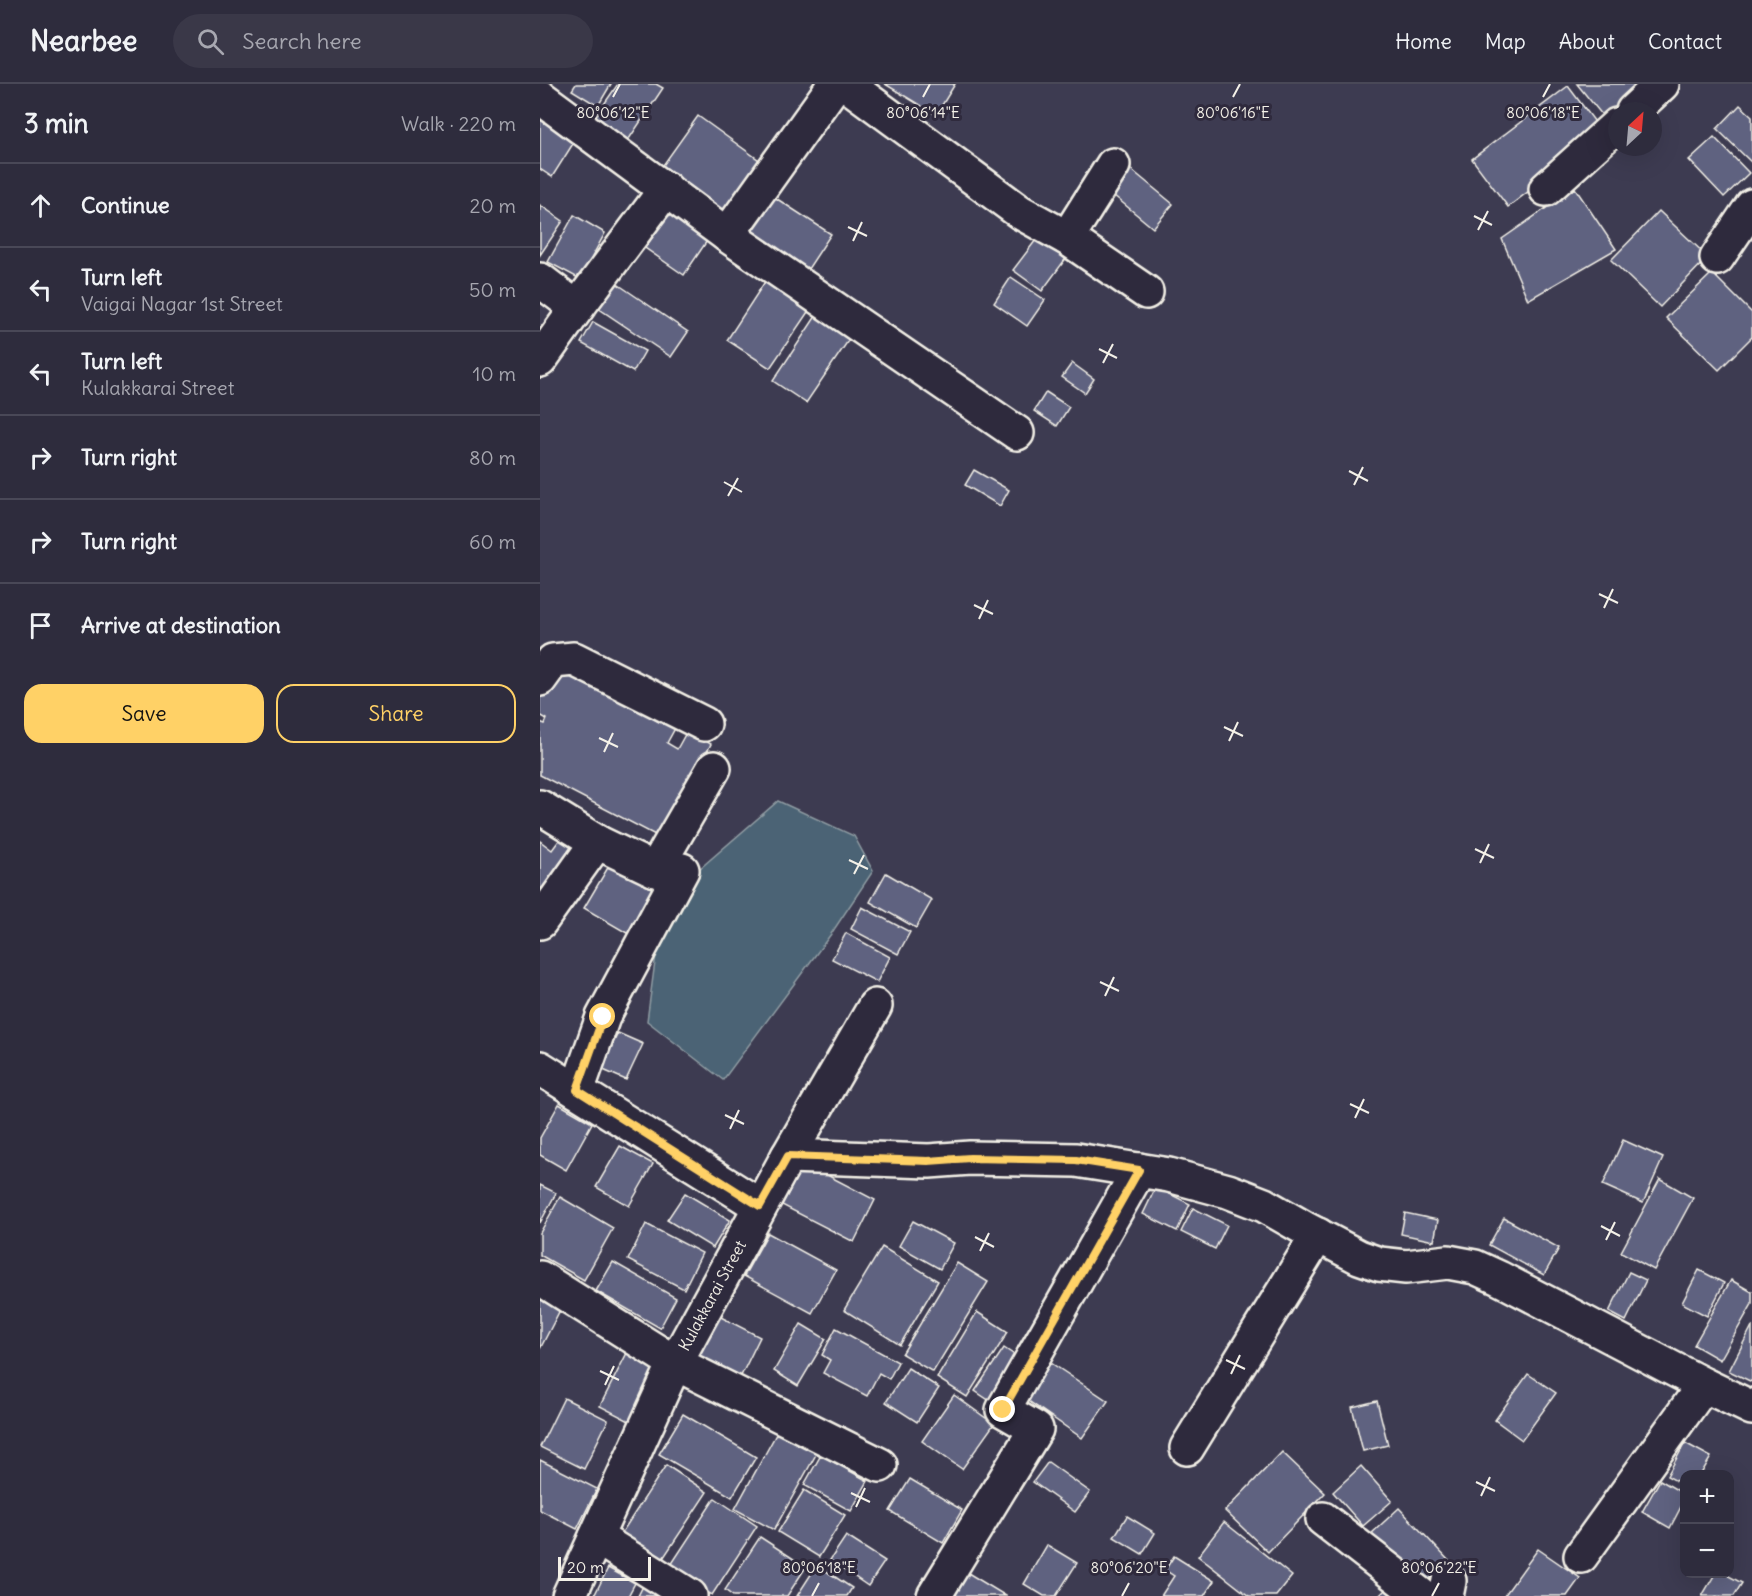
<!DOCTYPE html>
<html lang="en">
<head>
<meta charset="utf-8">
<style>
	:root { --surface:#2e2c3d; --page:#3a3848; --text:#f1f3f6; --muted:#a7a7b0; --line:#494857; --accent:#ffd166 }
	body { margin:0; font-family:Delius,sans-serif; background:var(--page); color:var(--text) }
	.controls { position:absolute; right:18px; bottom:18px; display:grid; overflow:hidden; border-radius:12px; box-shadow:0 6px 24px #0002 }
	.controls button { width:54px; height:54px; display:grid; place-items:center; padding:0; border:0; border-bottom:2px solid var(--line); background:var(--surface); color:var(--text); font:30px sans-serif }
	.compass { position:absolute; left:1068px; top:18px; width:54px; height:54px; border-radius:50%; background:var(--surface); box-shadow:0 6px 24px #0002; rotate:26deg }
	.scale { position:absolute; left:18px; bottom:15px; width:93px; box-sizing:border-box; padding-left:6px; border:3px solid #f4f1e8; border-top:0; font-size:16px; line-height:21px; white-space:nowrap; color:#f4f1e8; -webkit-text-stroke:4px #2f2a3d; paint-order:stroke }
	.stop { position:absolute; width:18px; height:18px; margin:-14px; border:4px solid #ffd166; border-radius:50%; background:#fff }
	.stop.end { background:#ffd166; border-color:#fff; box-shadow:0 2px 6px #0008 }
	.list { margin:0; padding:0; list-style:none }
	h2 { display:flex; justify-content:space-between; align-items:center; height:78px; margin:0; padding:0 24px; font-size:26px }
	h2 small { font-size:20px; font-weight:400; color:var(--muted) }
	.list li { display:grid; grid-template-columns:39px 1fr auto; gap:18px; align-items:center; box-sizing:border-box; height:84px; padding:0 24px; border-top:2px solid var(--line) }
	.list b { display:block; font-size:22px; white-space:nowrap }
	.list p { margin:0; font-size:20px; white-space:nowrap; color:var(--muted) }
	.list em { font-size:20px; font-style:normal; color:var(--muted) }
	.actions { display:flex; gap:12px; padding:18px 24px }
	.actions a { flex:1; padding:14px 0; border:2px solid var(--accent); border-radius:18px; text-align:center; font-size:21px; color:var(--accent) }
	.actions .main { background:var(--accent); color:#111 }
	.icon { flex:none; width:33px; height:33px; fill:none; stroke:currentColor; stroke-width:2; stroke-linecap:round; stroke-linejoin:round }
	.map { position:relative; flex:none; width:1212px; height:1512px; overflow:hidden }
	header { display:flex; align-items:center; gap:36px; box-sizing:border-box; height:84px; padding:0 30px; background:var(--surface); border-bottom:2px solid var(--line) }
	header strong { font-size:28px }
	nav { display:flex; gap:33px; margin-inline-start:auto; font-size:21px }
	.search { width:420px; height:54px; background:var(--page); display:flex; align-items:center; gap:15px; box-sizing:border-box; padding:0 21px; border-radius:33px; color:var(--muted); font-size:22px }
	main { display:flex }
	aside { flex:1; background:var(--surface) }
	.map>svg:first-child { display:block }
</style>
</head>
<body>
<header>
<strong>Nearbee</strong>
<div class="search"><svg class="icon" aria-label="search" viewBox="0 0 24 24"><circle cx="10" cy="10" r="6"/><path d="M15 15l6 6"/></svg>Search here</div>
<nav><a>Home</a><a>Map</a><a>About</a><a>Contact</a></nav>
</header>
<main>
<aside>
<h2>3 min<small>Walk · 220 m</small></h2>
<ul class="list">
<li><svg class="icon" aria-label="ahead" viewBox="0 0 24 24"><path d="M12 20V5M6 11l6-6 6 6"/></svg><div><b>Continue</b></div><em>20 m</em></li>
<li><svg class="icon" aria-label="left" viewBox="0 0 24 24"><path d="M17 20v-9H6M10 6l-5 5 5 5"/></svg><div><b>Turn left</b><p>Vaigai Nagar 1st Street</p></div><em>50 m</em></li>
<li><svg class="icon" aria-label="left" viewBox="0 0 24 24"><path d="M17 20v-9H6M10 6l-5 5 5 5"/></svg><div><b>Turn left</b><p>Kulakkarai Street</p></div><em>10 m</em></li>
<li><svg class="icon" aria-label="right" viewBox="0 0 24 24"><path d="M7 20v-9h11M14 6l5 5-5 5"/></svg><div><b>Turn right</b></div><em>80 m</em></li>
<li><svg class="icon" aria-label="right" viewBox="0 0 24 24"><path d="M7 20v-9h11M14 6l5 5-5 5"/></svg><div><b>Turn right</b></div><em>60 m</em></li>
<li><svg class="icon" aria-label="arrive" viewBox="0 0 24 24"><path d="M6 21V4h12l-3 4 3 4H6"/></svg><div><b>Arrive at destination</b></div></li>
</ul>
<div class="actions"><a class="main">Save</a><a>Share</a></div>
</aside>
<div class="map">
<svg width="1212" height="1512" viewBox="0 0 1212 1512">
	<rect width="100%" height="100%" fill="#3d3b51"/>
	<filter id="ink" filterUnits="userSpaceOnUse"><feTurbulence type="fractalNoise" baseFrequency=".0167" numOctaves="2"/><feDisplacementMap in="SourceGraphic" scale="12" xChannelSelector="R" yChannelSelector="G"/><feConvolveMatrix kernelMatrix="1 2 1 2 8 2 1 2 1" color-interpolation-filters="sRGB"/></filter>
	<g filter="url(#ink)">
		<path fill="#4c6475" stroke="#8f9ca3" stroke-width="1.5" d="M238,717L314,752L333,787L291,850L183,996L107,937L118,856L149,794Z"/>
		<g fill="#5f6280" stroke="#f4f1e8" stroke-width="1.5">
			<path d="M36,0H71L58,22L32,6Z"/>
			<path d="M78,0H116L123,4L87,58L53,36Z"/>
			<path d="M345,0H415L396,31Z"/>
			<path d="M1037,0H1111L1067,37Z"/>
			<path d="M1028,2L1064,50L968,123L932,75Z"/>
			<path d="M1200,21L1212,32V79L1177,45Z"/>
			<path d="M0,32L36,55L12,93L0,85Z"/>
			<path d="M158,32L219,76L177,135L116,91Z"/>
			<path d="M1174,53L1209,89L1184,113L1149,76Z"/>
			<path d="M587,82L633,120L613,144L567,106Z"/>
			<path d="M1035,104L1076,165L988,216L962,155Z"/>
			<path d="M231,111L291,150L268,185L208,145Z"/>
			<path d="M0,121L23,137L0,171Z"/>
			<path d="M132,124L171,151L144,191L105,164Z"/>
			<path d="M1119,127L1168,173L1120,223L1071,176Z"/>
			<path d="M34,131L65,149L40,195L8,178Z"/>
			<path d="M502,148L530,169L502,207L473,186Z"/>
			<path d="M1172,189L1212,229V253L1179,286L1126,234Z"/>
			<path d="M471,193L505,216L487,242L454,219Z"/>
			<path d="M226,196L270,225L230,284L187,256Z"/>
			<path d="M76,199L148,248L131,273L58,224Z"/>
			<path d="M276,232L310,254L266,319L233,297Z"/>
			<path d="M53,238L105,267L93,288L41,259Z"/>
			<path d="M532,279L554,295L545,309L522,293Z"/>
			<path d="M506,308L529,323L517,342L494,327Z"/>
			<path d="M434,386L469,406L460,422L425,401Z"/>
			<path d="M26,578L114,624L109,632L119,638L124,629L139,637L127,659L137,665L147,647L171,660L121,754L0,691V638L5,640L7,635L0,631V614L5,604L10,607Z"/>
			<path d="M26,747L43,759L0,821V757L12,766Z"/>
			<path d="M73,775L121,803L92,852L44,824Z"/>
			<path d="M346,789L392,816L376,844L330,818Z"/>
			<path d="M322,823L370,848L358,870L311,845Z"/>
			<path d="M306,849L350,873L337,898L292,875Z"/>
			<path d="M78,949L103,960L86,996L61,985Z"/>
			<path d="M19,1020L52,1039L26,1086L0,1071V1054Z"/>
			<path d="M1083,1056L1123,1074L1103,1119L1063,1101Z"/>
			<path d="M80,1062L113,1080L89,1122L56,1103Z"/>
			<path d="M264,1079L335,1116L314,1158L242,1121Z"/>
			<path d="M1120,1095L1153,1114L1114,1186L1081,1168Z"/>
			<path d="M0,1101L16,1109L0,1139Z"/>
			<path d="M616,1103L650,1120L637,1147L603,1130Z"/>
			<path d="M145,1109L190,1136L173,1164L127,1136Z"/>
			<path d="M20,1113L73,1144L44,1196L0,1171V1149Z"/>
			<path d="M653,1124L687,1141L675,1165L641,1148Z"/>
			<path d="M865,1129L898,1136L894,1157L861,1150Z"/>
			<path d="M964,1134L1019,1164L1004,1191L949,1161Z"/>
			<path d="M373,1137L414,1159L400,1185L359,1162Z"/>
			<path d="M106,1140L162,1169L144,1205L88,1176Z"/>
			<path d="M228,1149L296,1186L272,1229L204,1192Z"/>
			<path d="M342,1163L398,1197L360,1261L304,1226Z"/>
			<path d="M73,1178L136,1214L120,1244L56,1207Z"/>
			<path d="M417,1179L448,1198L393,1288L362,1270Z"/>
			<path d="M1159,1186L1184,1199L1167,1232L1142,1219Z"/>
			<path d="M1089,1188L1106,1196L1086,1237L1069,1228Z"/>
			<path d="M1191,1196L1212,1208V1220L1180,1276L1154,1261Z"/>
			<path d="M0,1211L22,1222L0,1265Z"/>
			<path d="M437,1228L468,1248L427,1313L397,1294Z"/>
			<path d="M173,1229L220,1253L198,1298L151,1274Z"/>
			<path d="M261,1240L286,1255L258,1302L234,1287Z"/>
			<path d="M1212,1242V1298L1189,1287Z"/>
			<path d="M296,1244L358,1278L349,1295L339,1289L327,1312L283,1289L290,1276L282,1271Z"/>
			<path d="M464,1264L485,1278L456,1321L435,1307Z"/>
			<path d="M89,1265L122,1282L93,1339L60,1322Z"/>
			<path d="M502,1273L568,1317L542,1354L477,1309Z"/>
			<path d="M368,1284L399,1304L377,1338L346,1318Z"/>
			<path d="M988,1290L1016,1309L982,1356L955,1336Z"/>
			<path d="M414,1311L454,1340L422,1385L382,1357Z"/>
			<path d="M24,1314L68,1336L44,1385L0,1363Z"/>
			<path d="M837,1317L848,1361L823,1367L812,1323Z"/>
			<path d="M143,1330L216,1373L192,1413L119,1370Z"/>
			<path d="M240,1343L279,1365L234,1446L195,1425Z"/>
			<path d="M1145,1359L1171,1373L1161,1390H1144V1401L1127,1392Z"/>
			<path d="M742,1368L785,1409L728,1468L685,1427Z"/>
			<path d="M281,1371L328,1397L311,1427L264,1401Z"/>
			<path d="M0,1376L57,1405L37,1445L0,1426Z"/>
			<path d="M508,1378L550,1408L535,1428L493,1398Z"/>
			<path d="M126,1381L167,1408L120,1479L79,1453Z"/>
			<path d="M821,1382L852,1417L823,1442L793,1408Z"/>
			<path d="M370,1395L422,1426L403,1459L350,1427Z"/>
			<path d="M1120,1396L1144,1410V1417L1130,1444L1102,1428Z"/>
			<path d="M264,1406L305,1431L279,1473L238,1448Z"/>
			<path d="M175,1414L217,1442L172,1511L129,1484Z"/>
			<path d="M859,1424L911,1479L883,1505L831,1450Z"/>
			<path d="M587,1432L615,1449L602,1470L574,1453Z"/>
			<path d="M684,1438L752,1492L736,1512H709L658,1472Z"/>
			<path d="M306,1452L345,1477L328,1502L290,1476Z"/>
			<path d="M220,1453L266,1483L247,1512H193L185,1506Z"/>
			<path d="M507,1461L537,1479L516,1512H504L484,1500Z"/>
			<path d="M998,1465L1040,1494L1027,1512H964Z"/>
			<path d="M634,1472L674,1497L664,1512H621L634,1492L625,1486Z"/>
			<path d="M277,1481L312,1504L307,1512H257Z"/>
			<path d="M68,1484L95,1499L88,1512H54Z"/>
			<path d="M428,1489L466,1512H414Z"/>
			<path d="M1175,1490H1185L1202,1499L1194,1512H1162Z"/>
			<path d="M104,1500L126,1512H98Z"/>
			<path d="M849,1502L860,1512H839Z"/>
		</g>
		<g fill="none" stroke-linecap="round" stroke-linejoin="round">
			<g stroke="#f4f1e8" stroke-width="38">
				<g id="minor">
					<path d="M306,0L480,128L527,154L606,208"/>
					<path d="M0,13L187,151L477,349"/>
					<path d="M1093,27L1122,0"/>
					<path d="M1006,105L1077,41"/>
					<path d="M187,151L295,0"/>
					<path d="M527,154L573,81"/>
					<path d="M1177,174L1212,122"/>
					<path d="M0,196L37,224"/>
					<path d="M0,276L37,224L126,105"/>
					<path d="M0,595L13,577L34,575L164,640"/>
					<path d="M0,723L57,758L115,786L174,684"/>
					<path d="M0,838L57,758"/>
					<path d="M0,984L220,1122"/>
					<path d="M37,1007L63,933L142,786"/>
					<path d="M248,1072L389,1077L430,1074L536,1076L629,1091L688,1107L724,1121L764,1144L819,1173L839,1180L866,1183L908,1178L935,1183L959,1194L1164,1301L1212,1324"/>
					<path d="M0,1194L135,1279L340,1381"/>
					<path d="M647,1364L778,1151"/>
					<path d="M783,1435L882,1512"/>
					<path d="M56,1453L150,1512"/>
					<path d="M1041,1472L1164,1301"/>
					<path id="s1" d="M29,1512L135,1279L248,1072L335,922"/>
					<path d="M394,1512L496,1345L463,1326L599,1086"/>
					<path d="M906,1512L909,1497"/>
				</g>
			</g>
			<use href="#minor" stroke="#2f2a3d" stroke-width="33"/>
		</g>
	</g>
	<g fill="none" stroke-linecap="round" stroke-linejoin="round" filter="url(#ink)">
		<path stroke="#ffd166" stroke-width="8" d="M63,933L37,1006L220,1122L248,1072L388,1077L430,1074L536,1076L599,1086L463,1326"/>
	</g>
	<path fill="none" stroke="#f4f1e8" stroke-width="2" d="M73,13L80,0M383,13L390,0M693,13L700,0M1003,13L1010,0M934,132L952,141M308,143L327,152M938,146L948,127M313,157L322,138M559,265L577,274M563,279L573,260M809,387L828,397M184,398L202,408M814,401L823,383M188,412L198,394M1059,510L1078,519M434,521L453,530M1064,524L1073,505M439,535L448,516M684,643L703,652M59,654L78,663M689,657L698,638M64,668L73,649M935,765L954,774M309,776L328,785M940,779L949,760M314,790L324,771M560,898L579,907M565,912L574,893M810,1020L829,1029M185,1031L204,1040M815,1034L824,1015M190,1045L199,1026M1061,1142L1080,1152M435,1153L454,1163M1066,1156L1075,1138M440,1167L449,1149M686,1276L705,1285M60,1287L79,1296M691,1290L700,1271M65,1301L74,1282M936,1398L955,1407M311,1409L330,1418M941,1412L950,1393M316,1423L325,1404M272,1512L279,1499M582,1512L589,1499M892,1512L899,1499"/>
	<g text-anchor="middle" stroke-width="6" stroke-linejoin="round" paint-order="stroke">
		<g font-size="16" fill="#f4f1e8" stroke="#2f2a3d">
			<text dy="6" stroke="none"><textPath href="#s1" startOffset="333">Kulakkarai Street</textPath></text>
		</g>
	</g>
	<g font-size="15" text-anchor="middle" fill="#f4f1e8" stroke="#2f2a3d" stroke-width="6" stroke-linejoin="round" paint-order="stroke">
		<text x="73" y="34">80°06'12"E</text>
		<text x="383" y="34">80°06'14"E</text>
		<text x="693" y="34">80°06'16"E</text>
		<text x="1003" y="34">80°06'18"E</text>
		<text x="279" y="1489">80°06'18"E</text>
		<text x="589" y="1489">80°06'20"E</text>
		<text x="899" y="1489">80°06'22"E</text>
	</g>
</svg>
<div class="controls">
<button>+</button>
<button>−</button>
</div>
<svg class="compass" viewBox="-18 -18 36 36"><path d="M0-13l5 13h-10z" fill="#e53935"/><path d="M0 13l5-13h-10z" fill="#a7a7b0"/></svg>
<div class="scale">20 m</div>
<div class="stop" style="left:63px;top:933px"></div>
<div class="stop end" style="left:463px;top:1326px"></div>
</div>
</main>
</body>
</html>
